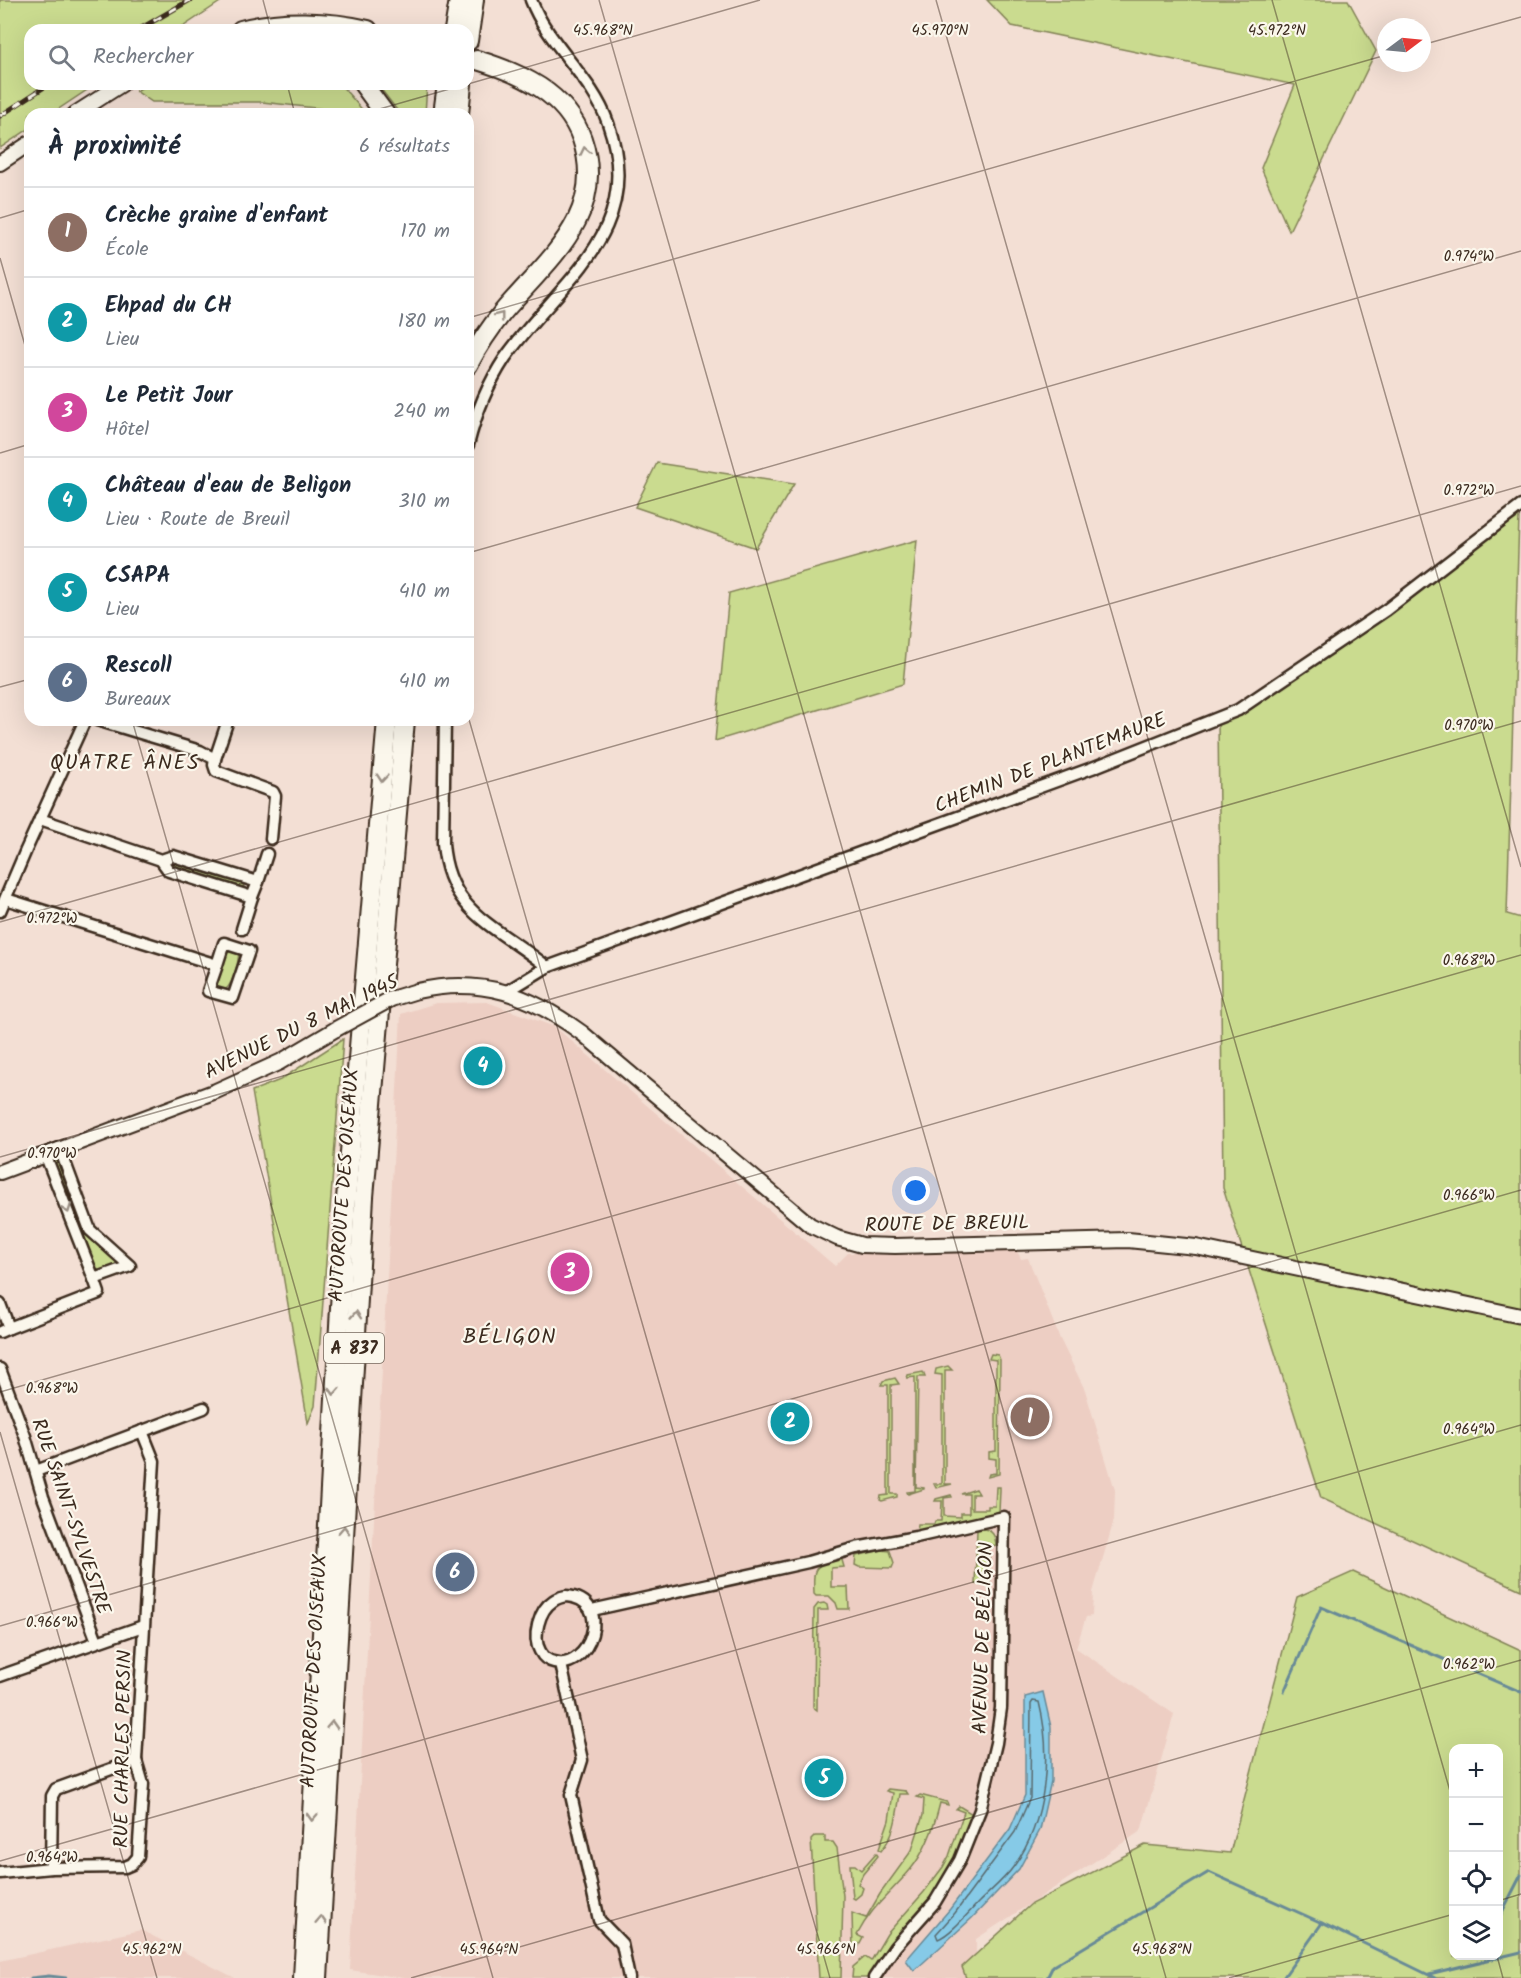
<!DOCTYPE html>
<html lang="fr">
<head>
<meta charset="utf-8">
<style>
	:root { --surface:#fff; --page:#f2f2f3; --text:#1f2937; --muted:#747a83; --line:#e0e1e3; --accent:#7c3aed }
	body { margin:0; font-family:Kalam,sans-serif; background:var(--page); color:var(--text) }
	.controls { position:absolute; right:18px; bottom:18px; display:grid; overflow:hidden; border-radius:12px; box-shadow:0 6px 24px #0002 }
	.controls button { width:54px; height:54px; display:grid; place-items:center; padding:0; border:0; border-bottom:2px solid var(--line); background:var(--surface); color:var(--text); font:30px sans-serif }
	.compass { position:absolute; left:1377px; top:18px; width:54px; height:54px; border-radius:50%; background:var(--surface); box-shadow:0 6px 24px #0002; rotate:74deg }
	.you { position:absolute; left:916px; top:1191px; width:21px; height:21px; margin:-15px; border:4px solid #fff; border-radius:50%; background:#1a73e8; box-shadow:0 0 0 9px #1a73e833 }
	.badge { display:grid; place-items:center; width:39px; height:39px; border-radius:50%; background:var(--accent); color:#fff; font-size:20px; font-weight:700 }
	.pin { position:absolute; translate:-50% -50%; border:3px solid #fff; box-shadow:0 2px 6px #0006 }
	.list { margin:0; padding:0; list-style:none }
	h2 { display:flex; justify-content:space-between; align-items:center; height:78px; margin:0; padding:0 24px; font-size:26px }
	h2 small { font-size:20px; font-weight:400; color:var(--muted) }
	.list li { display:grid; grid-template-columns:39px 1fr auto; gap:18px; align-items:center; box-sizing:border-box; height:90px; padding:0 24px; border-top:2px solid var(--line) }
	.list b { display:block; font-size:22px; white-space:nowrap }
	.list p { margin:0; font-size:20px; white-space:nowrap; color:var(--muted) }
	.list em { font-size:20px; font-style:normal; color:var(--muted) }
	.icon { flex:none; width:33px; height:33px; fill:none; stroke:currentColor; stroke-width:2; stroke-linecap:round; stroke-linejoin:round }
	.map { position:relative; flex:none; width:1521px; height:1978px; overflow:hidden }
	.search { position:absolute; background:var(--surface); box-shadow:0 6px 24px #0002; left:24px; top:24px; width:450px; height:66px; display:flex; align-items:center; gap:15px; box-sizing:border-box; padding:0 21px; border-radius:18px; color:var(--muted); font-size:22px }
	.panel { position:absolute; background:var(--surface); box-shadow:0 6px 24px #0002; left:24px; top:108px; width:450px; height:618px; border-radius:18px }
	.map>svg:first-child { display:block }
</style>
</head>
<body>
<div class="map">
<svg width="1521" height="1978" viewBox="0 0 1521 1978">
	<rect width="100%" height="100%" fill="#f3dfd4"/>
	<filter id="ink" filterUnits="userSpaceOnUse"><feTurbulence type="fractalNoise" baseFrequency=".0167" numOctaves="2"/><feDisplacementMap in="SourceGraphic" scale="12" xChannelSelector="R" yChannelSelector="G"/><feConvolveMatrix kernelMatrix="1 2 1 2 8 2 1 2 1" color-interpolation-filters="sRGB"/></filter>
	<g filter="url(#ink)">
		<g fill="#edcec3">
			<path d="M487,1002L555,1027L835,1266L848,1253L1017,1251L1021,1259L1028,1258L1060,1339L1085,1390L1115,1490L1114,1520L1093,1592L1092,1616L1086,1617L1076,1648L1174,1714L1141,1831L976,1939V1959L979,1978H404L350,1970L401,1014L436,1003Z"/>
			<path d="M141,1930L235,1978H0V1961Z"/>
		</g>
		<g fill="#cadb8f" stroke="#828256" stroke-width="1.5" fill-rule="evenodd">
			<path d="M0,0H223L178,30H30V84H96L51,114H30V128L0,148Z"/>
			<path d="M987,0H1348L1376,51L1289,231L1261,168L1295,85L1012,26Z"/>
			<path d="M148,84H340L366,114H331L324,109L262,102H152L136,91Z"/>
			<path d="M377,84H427L425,114H400Z"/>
			<path d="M657,463L794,484L756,548L635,507Z"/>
			<path d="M1519,517L1507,914L1521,918V1590L1321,1498L1223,1188L1218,718Z"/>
			<path d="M917,540L903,684L715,741L729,593Z"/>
			<path d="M172,861L243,883L244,888L241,890L174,867L171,864Z"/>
			<path d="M232,950L239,953C238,964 233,987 222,992L218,989L217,985L227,953Z"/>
			<path d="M343,1039L315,1406L308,1423L252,1091L280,1080Z"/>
			<path d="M60,1149L90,1230L130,1266L94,1279L45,1154Z"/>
			<path d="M991,1354L998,1355L1000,1360L999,1474L988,1477L989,1474L996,1473V1459L989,1458V1452L996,1451V1360L989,1359Z"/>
			<path d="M948,1366L952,1370H945V1484H952L936,1488L934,1484H942V1375L935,1374L936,1369Z"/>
			<path d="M923,1372L925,1377H918L916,1487L924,1488V1489L908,1494L907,1492L915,1491V1377L907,1378L908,1375Z"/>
			<path d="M895,1378L899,1384L891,1385V1494H897V1497L882,1501L880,1500L881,1496L888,1495V1385H881L883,1381Z"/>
			<path d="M996,1487H1000V1490L999,1512L917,1532L918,1524H934L935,1521H941L942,1501H935L936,1499L951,1495L952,1497L944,1498V1516L961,1517V1513H969V1494H961L976,1489L979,1494H972V1509H988V1506H995Z"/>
			<path d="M983,1529C993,1530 995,1536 996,1545L989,1546L990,1585L975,1584L977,1530Z"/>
			<path d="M882,1550L890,1551L894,1563L892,1568L859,1567L855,1565L856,1556Z"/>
			<path d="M840,1559L842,1560L844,1567L831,1568V1587H848L849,1609H838L836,1603L829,1596H816L814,1594C813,1567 813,1565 840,1559Z"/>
			<path d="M1353,1572L1521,1650V1978H966L962,1967L1031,1904L1145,1845L1230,1853L1297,1597ZM1454,1748H1498V1956H1454Z"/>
			<path d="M824,1603L827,1605L828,1610H818L817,1710L813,1707L814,1609L818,1604Z"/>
			<path d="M888,1789L906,1791L908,1794H900C897,1814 895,1835 881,1851L879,1849L889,1820L893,1793L886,1791Z"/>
			<path d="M920,1795L947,1802L948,1805L940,1803C934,1828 926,1851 910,1870C890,1894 872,1906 857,1935L863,1938L855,1953L853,1951L852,1913L866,1918L880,1894L912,1850L923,1815L924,1799L917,1797Z"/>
			<path d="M959,1806L974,1815L954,1859L932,1895L891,1942L867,1978H852L853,1967L865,1957L871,1961L887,1934L924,1892L943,1867L949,1856L964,1812L956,1809Z"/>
			<path d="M815,1836H825V1842H833L837,1848L843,1896L841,1978H819L811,1840Z"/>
			<path d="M876,1853L878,1856L863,1874L858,1884L863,1888L861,1894L855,1899L853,1898L850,1865H855L861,1870Z"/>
		</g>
		<path fill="#86cae7" stroke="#688a97" stroke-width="1.5" d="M1043,1692L1051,1727V1781L1040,1830L1019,1869L972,1918L914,1971L906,1960L950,1909L1010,1829L1025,1795V1697Z"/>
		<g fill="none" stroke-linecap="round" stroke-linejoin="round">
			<path stroke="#596a6e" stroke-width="1.5" d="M1033,1701L1039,1702C1052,1754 1047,1821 1014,1866C1005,1879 990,1891 979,1902C968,1913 951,1934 938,1939L936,1934L955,1913L1015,1832L1030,1798L1031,1704Z"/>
			<g stroke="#688a97" stroke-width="3">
				<path d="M1284,1692L1321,1607L1521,1692"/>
				<path d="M1498,1920L1521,1875"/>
				<path d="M1322,1923L1435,1978"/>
				<path d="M1429,1974L1521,1952"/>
				<path d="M31,1978L49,1976L66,1978"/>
				<path d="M1047,1978L1053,1966L1209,1872L1322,1923L1283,1978"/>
			</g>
			<g stroke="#3b2a1e" stroke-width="15">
				<g id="street">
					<path d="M468,445C476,413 487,385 505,358C559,281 647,233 608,123C592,77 548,45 531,0"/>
					<path d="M97,720L200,751L215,759L214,765L216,771L273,792L275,796L271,839"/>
					<path d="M445,720L443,843C448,914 499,927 547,967"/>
					<path d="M215,759L228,720"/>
					<path d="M40,819L161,860L169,871L252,897L258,882L173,856L161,860"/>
					<path d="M258,882L267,854"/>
					<path d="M6,899L217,965L208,991L233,998L249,951L224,943L217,965"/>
					<path d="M0,911L26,850L85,720"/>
					<path d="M242,929L252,897"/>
					<path d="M506,992L547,967L1092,768L1238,710L1386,610L1521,506"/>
					<path d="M45,1154L94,1279L130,1266L90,1230L60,1149"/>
					<path d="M0,1304L9,1328L0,1332"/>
					<path d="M9,1328L99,1293L94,1279"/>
					<path d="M0,1369L25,1436L43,1497L97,1641"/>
					<path d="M36,1471L204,1408"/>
					<path d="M566,1596C616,1599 589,1673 554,1662C548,1661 543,1657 540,1651C532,1637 539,1610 553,1601C557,1598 561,1597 566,1596Z"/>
					<path d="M592,1610L808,1562L856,1548L916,1537L1004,1517L1001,1708L996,1743L980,1810L960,1860L935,1902L895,1947L874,1978"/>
					<path d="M561,1664L582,1760L571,1795L599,1920L622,1944L629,1978"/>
					<path d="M0,1676L143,1626"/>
					<path d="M51,1868L52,1796L56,1789L136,1760"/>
					<path d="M0,1873L51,1868L125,1867L132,1864L138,1857L143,1784L136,1760L154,1461L142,1431"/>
				</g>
			</g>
			<g stroke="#3b2a1e" stroke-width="18">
				<g id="secondary">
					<path d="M75,114L122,84"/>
					<path d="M0,163L30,143"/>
					<path d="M417,991C482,976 530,995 582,1033L810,1225L837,1238L862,1245L895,1246L1128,1240L1196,1247L1521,1316"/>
					<path d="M0,1172L216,1091L280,1062L336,1029"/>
				</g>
			</g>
			<g stroke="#3b2a1e" stroke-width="22">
				<g id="highway">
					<path d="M241,30C280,19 329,21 368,30"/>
					<path d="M454,30L459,0"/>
					<path d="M468,41L474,0"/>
					<path d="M363,84L385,114"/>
					<path d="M443,114L447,84"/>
					<path d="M459,114L462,84"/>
					<path d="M468,365C478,346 490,328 503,312C546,261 608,215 582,139C566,93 520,73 477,60"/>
					<path d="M303,1978L346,1199L387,720"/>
					<path d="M318,1978L364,1197L405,720"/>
				</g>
			</g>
			<use href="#street" stroke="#fbf7ec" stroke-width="10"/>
			<use href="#secondary" stroke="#fbf7ec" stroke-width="14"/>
			<use href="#highway" stroke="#fbf7ec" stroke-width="18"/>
			<g stroke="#3b2a1e" stroke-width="5">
				<g id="rail">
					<path d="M138,30L190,0"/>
					<path d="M0,116L49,84"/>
				</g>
			</g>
			<use href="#rail" stroke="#fbf7ec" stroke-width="3" stroke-dasharray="9" stroke-linecap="butt"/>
			<g stroke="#3b2a1e" stroke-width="18" stroke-linecap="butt">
				<path id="secondary-bridge" d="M336,1029L391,999L417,991"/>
			</g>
			<use href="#secondary-bridge" stroke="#fbf7ec" stroke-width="14"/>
		</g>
		<defs><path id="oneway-chevron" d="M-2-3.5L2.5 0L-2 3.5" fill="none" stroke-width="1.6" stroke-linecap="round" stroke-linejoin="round" transform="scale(1.5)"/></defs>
		<g stroke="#9b9085">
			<use href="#oneway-chevron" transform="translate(585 151) rotate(-102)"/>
			<use href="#oneway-chevron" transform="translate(500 316) rotate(-52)"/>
			<use href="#oneway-chevron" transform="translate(382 778) rotate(95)"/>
			<use href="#oneway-chevron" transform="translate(67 1209) rotate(69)"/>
			<use href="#oneway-chevron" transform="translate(356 1315) rotate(-86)"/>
			<use href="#oneway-chevron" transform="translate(334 1391) rotate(93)"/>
			<use href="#oneway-chevron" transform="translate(344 1530) rotate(-87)"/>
			<use href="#oneway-chevron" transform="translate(332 1725) rotate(-87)"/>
			<use href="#oneway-chevron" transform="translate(312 1817) rotate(93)"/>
			<use href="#oneway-chevron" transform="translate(321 1920) rotate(-87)"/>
		</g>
	</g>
	<path fill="none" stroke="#3b2a1e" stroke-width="1.5" stroke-opacity="0.45" d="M263,0L271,30M599,0L1166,1978M936,0L1454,1805M1272,0L1521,867M1422,45L1521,17M287,84L295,114M468,84L760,0M362,114L467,84M0,218L30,209M0,258L30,363M468,318L1386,55M0,453L30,444M468,553L1521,251M0,687L30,679M468,716L830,1978M132,720L493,1978M0,922L1521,486M0,1157L1521,721M0,1392L1521,955M0,1432L157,1978M0,1626L1521,1190M0,1861L1521,1425M1498,1901L1521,1894M1497,1956L1503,1978M411,1978L1521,1660M1229,1978L1454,1914"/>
	<g text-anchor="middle" stroke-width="4.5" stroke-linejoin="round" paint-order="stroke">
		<rect fill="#fbf7ec" stroke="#75685c" stroke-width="1.5" x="324" y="1333" width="60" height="30" rx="4.5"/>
		<g font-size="18" font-weight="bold" fill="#3b2a1e">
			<text x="354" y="1354">A 837</text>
		</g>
		<g font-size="20" fill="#3b2a1e" stroke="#fbf7ec">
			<text transform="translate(1050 762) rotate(-21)" y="7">CHEMIN DE PLANTEMAURE</text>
			<text transform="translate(301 1026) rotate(-26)" y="7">AVENUE DU 8 MAI 1945</text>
			<text transform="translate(343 1185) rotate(-86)" y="7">AUTOROUTE DES OISEAUX</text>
			<text transform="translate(947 1223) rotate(-1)" y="7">ROUTE DE BREUIL</text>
			<text transform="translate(72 1516) rotate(71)" y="7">RUE SAINT-SYLVESTRE</text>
			<text transform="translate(982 1638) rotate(-88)" y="7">AVENUE DE BÉLIGON</text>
			<text transform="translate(313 1671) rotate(-87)" y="7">AUTOROUTE DES OISEAUX</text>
			<text transform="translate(122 1749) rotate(-89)" y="7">RUE CHARLES PERSIN</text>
		</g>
		<g font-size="21" letter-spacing="1.5" fill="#3b2a1e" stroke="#fbf7ec">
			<text x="125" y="769">QUATRE ÂNES</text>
			<text x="510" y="1343">BÉLIGON</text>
		</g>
	</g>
	<g font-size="15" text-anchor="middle" fill="#3b2a1e" stroke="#fbf7ec" stroke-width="4.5" stroke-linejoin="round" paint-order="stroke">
		<text x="603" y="35">45.968°N</text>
		<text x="940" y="35">45.970°N</text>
		<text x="1277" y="35">45.972°N</text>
		<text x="1469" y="261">0.974°W</text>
		<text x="1469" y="495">0.972°W</text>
		<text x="1469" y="730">0.970°W</text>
		<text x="52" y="923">0.972°W</text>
		<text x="1469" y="965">0.968°W</text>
		<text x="52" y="1158">0.970°W</text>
		<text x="1469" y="1200">0.966°W</text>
		<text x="52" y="1393">0.968°W</text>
		<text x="1469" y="1434">0.964°W</text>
		<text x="52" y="1627">0.966°W</text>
		<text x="1469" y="1669">0.962°W</text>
		<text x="52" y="1862">0.964°W</text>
		<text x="152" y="1954">45.962°N</text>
		<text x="489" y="1954">45.964°N</text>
		<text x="826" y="1954">45.966°N</text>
		<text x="1162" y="1954">45.968°N</text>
	</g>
</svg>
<div class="controls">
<button>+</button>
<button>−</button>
<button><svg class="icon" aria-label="locate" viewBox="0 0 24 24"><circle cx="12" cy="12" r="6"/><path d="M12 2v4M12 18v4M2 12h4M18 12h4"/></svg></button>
<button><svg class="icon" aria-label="layers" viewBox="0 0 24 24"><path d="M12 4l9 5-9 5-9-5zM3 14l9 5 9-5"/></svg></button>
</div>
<svg class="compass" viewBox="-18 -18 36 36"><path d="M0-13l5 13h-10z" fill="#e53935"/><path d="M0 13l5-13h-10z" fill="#747a83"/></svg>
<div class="you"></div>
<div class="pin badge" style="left:1030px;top:1417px;background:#8d6e63">1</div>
<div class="pin badge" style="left:790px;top:1422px;background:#0f9aa8">2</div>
<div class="pin badge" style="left:570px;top:1272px;background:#d1479c">3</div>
<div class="pin badge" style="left:483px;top:1066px;background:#0f9aa8">4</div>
<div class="pin badge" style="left:824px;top:1778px;background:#0f9aa8">5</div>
<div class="pin badge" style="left:455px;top:1572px;background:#5c6f8a">6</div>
<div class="search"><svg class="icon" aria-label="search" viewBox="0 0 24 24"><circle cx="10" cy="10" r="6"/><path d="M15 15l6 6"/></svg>Rechercher</div>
<section class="panel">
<h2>À proximité<small>6 résultats</small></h2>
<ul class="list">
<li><span class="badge" style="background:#8d6e63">1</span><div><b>Crèche graine d'enfant</b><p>École</p></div><em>170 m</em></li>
<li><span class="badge" style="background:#0f9aa8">2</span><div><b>Ehpad du CH</b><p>Lieu</p></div><em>180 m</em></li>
<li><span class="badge" style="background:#d1479c">3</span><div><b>Le Petit Jour</b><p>Hôtel</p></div><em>240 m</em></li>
<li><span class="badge" style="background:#0f9aa8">4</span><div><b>Château d'eau de Beligon</b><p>Lieu · Route de Breuil</p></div><em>310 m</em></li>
<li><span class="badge" style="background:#0f9aa8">5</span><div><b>CSAPA</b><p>Lieu</p></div><em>410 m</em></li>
<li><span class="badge" style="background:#5c6f8a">6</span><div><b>Rescoll</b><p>Bureaux</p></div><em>410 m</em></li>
</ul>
</section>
</div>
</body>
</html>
